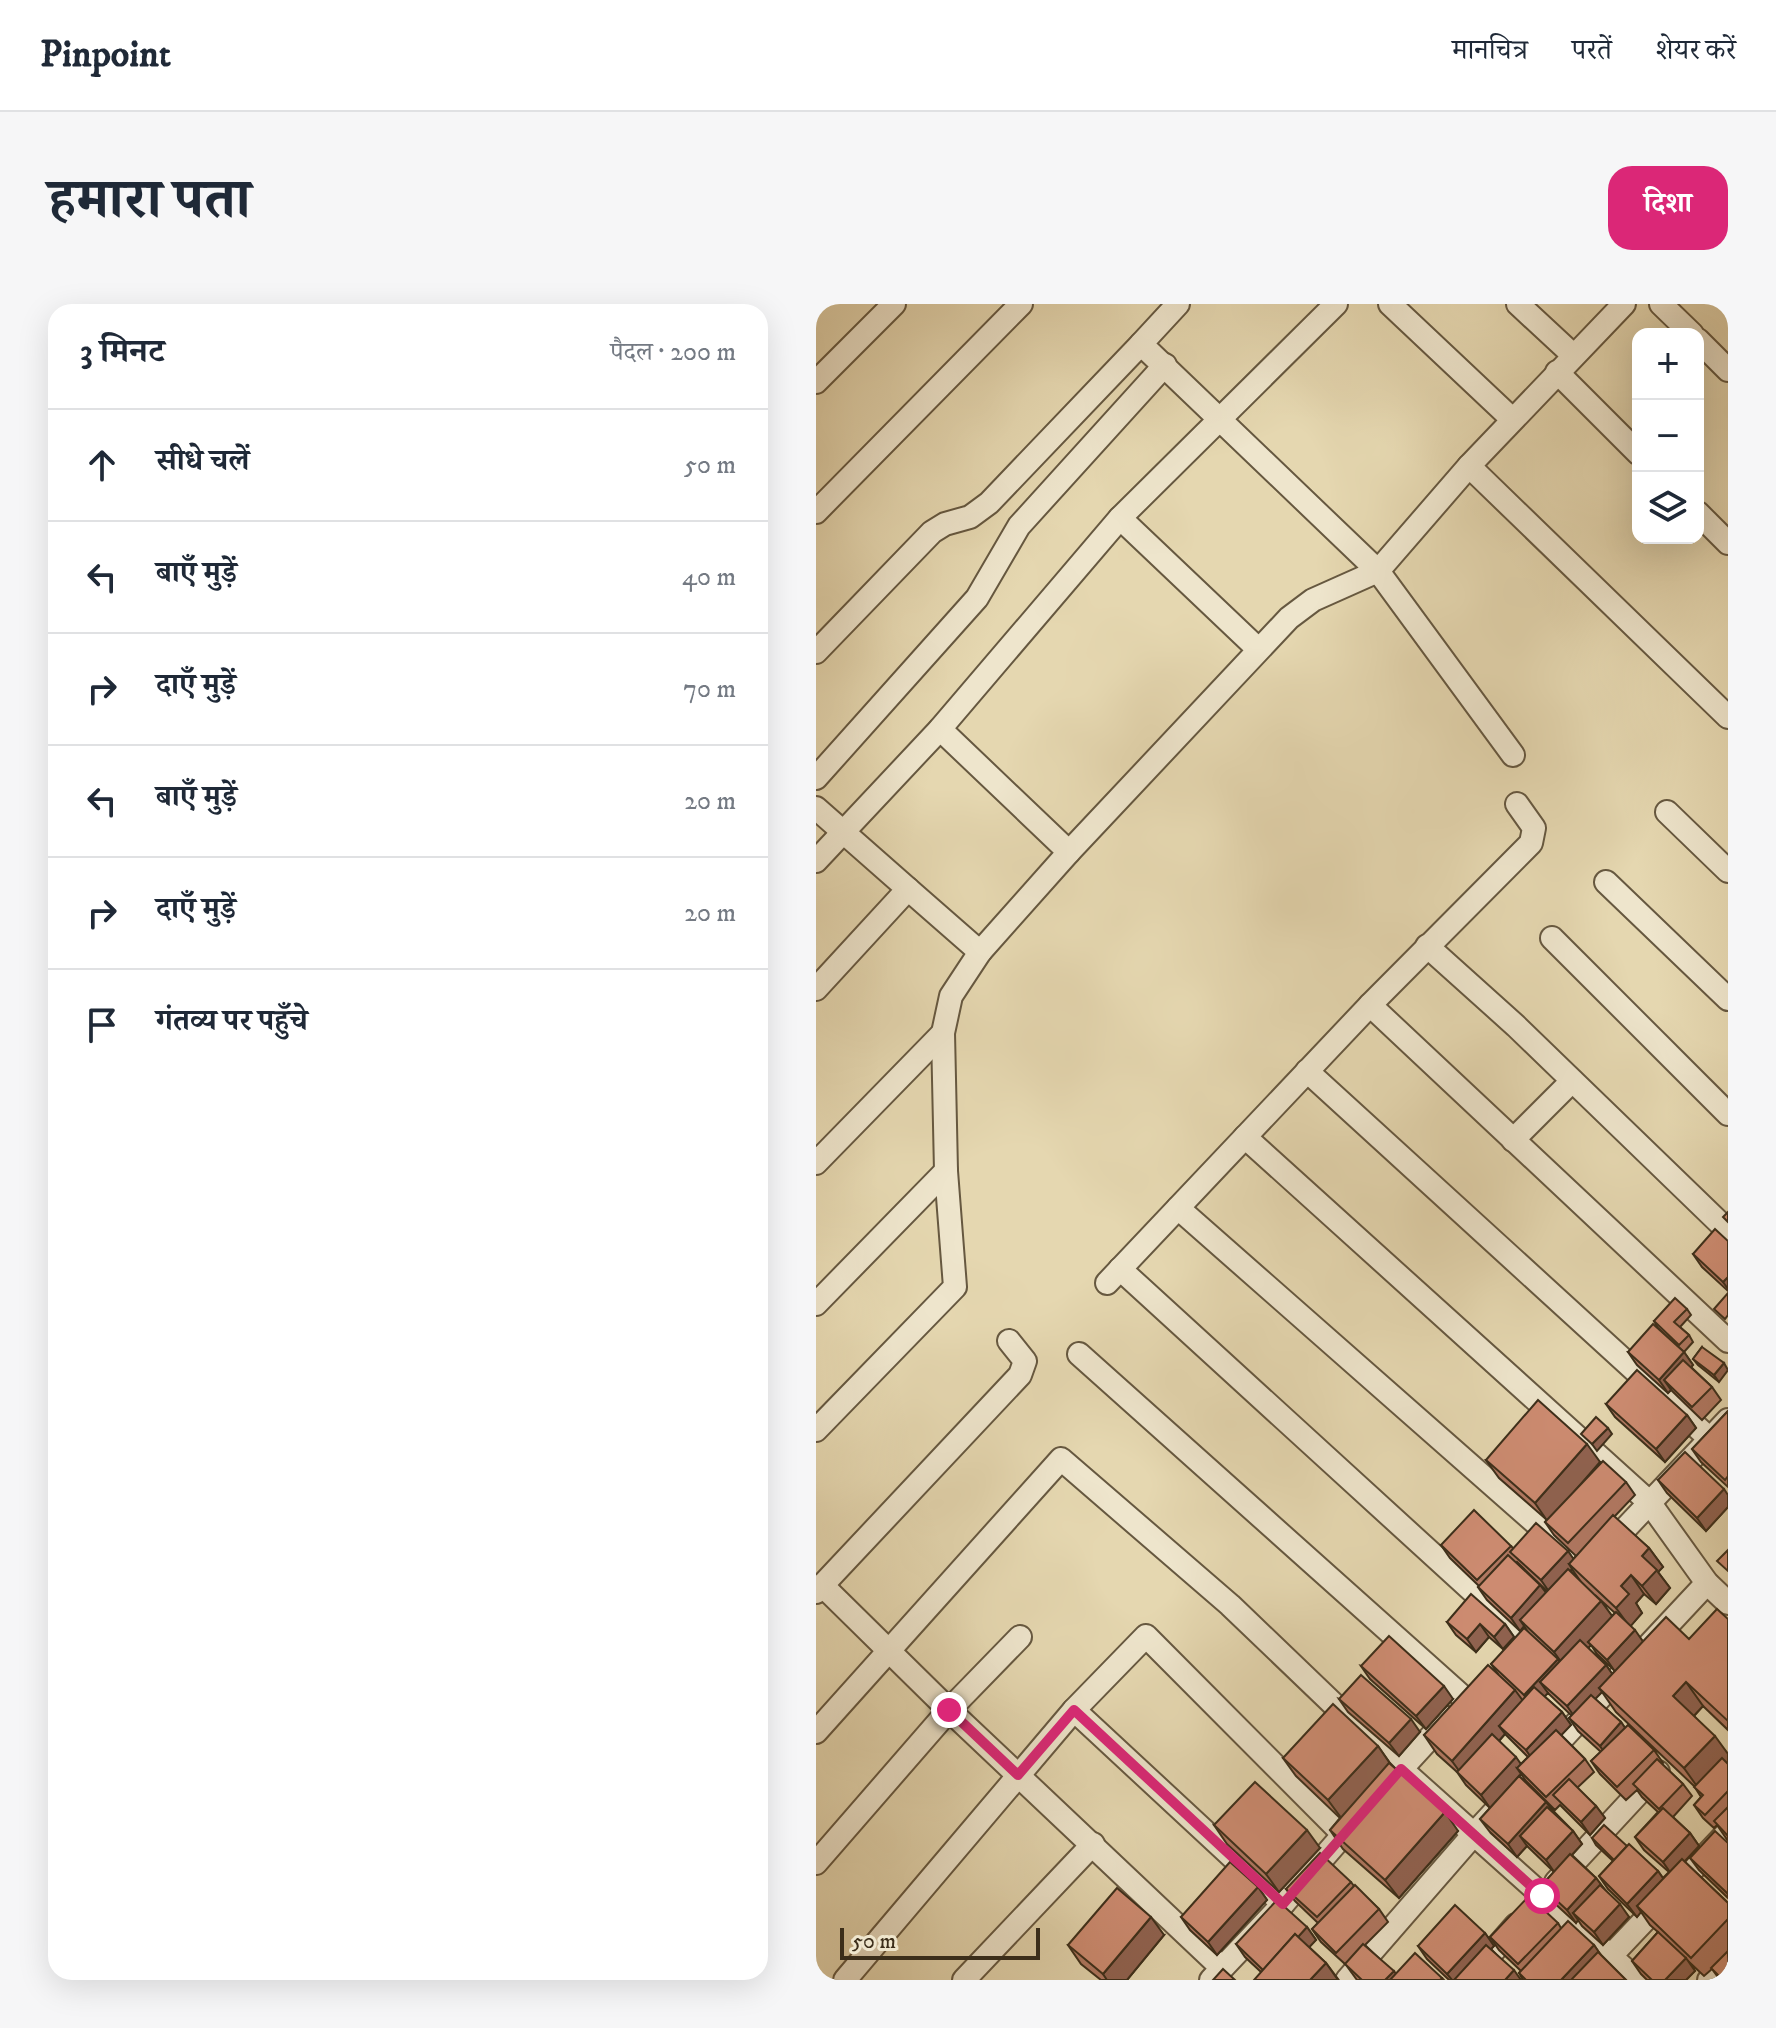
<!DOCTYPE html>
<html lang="hi">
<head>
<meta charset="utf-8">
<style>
	:root { --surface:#fff; --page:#f6f6f7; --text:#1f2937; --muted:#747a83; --line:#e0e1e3; --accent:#db2777 }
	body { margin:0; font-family:"IM FELL DW Pica","Noto Serif Devanagari",serif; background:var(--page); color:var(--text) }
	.controls { position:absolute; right:24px; top:24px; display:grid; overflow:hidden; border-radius:16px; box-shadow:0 8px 32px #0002 }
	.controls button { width:72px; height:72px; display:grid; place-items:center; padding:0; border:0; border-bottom:2px solid var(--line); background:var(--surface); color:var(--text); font:40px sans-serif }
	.scale { position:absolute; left:24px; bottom:20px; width:200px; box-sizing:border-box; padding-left:8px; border:4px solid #3c2e1a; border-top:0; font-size:22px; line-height:28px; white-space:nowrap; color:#3c2e1a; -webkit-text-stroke:6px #eee5cc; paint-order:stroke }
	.stop { position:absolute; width:24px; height:24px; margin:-18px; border:6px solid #db2777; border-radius:50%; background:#fff }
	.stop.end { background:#db2777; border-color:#fff; box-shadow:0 2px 8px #0008 }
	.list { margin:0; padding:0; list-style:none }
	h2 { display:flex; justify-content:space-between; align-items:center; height:104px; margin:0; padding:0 32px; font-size:34px }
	h2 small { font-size:26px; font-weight:400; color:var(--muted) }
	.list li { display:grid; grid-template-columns:52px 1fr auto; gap:24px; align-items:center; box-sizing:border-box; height:112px; padding:0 32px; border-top:2px solid var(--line) }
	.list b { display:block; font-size:30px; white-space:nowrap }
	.list em { font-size:26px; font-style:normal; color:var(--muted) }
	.icon { flex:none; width:44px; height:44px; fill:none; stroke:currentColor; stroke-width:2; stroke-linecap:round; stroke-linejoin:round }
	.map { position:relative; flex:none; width:912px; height:1676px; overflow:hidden; border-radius:24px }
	header { display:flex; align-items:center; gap:48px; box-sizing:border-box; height:112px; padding:0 40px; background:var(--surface); border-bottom:2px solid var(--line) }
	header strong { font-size:38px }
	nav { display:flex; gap:44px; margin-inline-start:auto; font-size:28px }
	.intro { display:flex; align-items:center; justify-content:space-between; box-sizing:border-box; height:192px; padding:0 48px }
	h1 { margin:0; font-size:56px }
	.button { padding:20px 36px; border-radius:24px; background:var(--accent); color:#fff; font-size:28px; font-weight:700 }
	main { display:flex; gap:48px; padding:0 48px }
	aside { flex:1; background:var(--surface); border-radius:24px; box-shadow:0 8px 32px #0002 }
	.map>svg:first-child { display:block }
</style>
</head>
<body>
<header>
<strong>Pinpoint</strong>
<nav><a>मानचित्र</a><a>परतें</a><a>शेयर करें</a></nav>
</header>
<div class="intro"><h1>हमारा पता</h1><a class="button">दिशा</a></div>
<main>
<aside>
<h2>3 मिनट<small>पैदल · 200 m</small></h2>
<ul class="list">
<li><svg class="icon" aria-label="ahead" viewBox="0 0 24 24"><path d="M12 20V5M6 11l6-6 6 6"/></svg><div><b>सीधे चलें</b></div><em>50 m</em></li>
<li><svg class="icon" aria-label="left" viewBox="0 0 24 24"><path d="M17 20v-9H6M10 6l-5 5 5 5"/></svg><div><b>बाएँ मुड़ें</b></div><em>40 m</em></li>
<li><svg class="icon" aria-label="right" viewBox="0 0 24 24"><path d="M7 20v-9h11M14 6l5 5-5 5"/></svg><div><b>दाएँ मुड़ें</b></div><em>70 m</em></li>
<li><svg class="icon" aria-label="left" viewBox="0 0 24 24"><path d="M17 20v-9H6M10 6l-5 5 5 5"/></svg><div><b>बाएँ मुड़ें</b></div><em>20 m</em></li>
<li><svg class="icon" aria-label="right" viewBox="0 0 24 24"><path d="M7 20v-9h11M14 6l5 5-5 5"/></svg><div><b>दाएँ मुड़ें</b></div><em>20 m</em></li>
<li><svg class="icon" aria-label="arrive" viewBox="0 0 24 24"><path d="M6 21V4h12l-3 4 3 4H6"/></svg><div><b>गंतव्य पर पहुँचे</b></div></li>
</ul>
</aside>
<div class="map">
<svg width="912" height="1676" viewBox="0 0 912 1676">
	<rect width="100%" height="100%" fill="#e5d7b0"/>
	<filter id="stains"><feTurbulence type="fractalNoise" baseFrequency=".0025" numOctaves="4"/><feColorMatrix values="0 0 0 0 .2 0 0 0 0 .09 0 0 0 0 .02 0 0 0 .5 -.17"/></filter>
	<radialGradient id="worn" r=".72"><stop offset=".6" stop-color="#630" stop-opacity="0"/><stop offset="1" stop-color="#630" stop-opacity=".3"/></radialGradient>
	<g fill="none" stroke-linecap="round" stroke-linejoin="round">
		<g stroke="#665840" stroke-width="26">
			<g id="minor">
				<path d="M574,0L696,115"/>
				<path d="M702,0L757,51"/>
				<path d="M808,0L653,162L912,413"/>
				<path d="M845,0L876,30"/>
				<path d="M882,36L912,66"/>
				<path d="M741,68L822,149"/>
				<path d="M0,78L78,0"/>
				<path d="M653,162L562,267L697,451"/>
				<path d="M0,208L205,0"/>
				<path d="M882,209L912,239"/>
				<path d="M304,214L442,345"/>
				<path d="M0,348L116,228L129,220L154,213L173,199L325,40"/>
				<path d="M124,425L253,548"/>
				<path d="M0,474L161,294L203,222L349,61"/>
				<path d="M0,504L92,585L0,685"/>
				<path d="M851,508L912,567"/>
				<path d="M0,557L124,425L304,214L520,0"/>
				<path d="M790,578L912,695"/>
				<path d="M92,585L164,648"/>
				<path d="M736,634L912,810"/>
				<path d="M611,642L700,722L912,927"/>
				<path d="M554,701L912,1037"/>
				<path d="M491,767L894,1135"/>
				<path d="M429,833L833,1198L891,1279L912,1299"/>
				<path d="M697,836L756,777"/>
				<path d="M0,859L127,729"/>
				<path d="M362,904L772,1265"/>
				<path d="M304,965L708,1334"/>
				<path d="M291,979L554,701L715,539L718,524L701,500"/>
				<path d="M0,1000L130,867"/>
				<path d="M263,1050L650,1396"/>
				<path d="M0,1126L139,983L130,867L127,729L135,692L164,648L253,548L473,314L497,296L562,267L325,40L362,0"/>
				<path d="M789,1246L912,1116"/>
				<path d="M6,1281L133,1406L406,1664"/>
				<path d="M0,1288L204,1071L209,1057L193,1037"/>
				<path d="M834,1340L891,1279"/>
				<path d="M258,1406L467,1600"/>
				<path d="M0,1428L245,1155L414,1301L585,1465L821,1676"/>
				<path d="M577,1474L632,1414"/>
				<path d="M0,1559L133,1406L204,1333"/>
				<path d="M740,1578L842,1468"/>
				<path d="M29,1676L258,1406L330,1332L528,1531"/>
				<path d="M148,1676L277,1540"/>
				<path d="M395,1676L467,1600L541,1515"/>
				<path d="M531,1676L658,1530L805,1371"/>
				<path d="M652,1676L700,1621"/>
				<path d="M772,1676L912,1528"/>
				<path d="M893,1676L912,1656"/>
			</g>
		</g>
		<use href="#minor" stroke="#eee5cc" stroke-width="22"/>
	</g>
	<g fill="#b17862" stroke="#3c2e1a" stroke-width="2" fill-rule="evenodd">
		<path d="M912,937V987L886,963L877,950Z"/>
		<path d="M871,1005L875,1011L864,1023L873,1031L877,1038L868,1048L842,1024L838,1017Z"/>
		<path d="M886,1043L903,1078L882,1061L877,1055Z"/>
		<path d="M812,1048H868L877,1061L875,1063L896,1083L905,1096L886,1116L855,1086L852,1089L821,1061Z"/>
		<path d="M790,1100L871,1111L880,1124L849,1158L799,1113Z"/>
		<path d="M912,1107V1183L885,1158L876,1145Z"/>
		<path d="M670,1156L784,1158L767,1178H810L819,1191L798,1213L833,1244L847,1263L842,1268L854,1284L840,1300L828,1290L820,1299L826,1309L814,1322L827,1338L873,1335L912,1315V1426L887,1402L878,1412L912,1450V1537L901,1521L898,1524L887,1514L878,1501L885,1493L878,1482L800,1408L786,1388L779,1395L805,1418L809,1424L838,1446L847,1459L846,1460L867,1480L876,1492L857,1513L874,1529L883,1542L869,1558L912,1599V1676H904L896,1665L888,1672L871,1656L879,1667L870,1676H831L825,1670L816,1657L842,1628L834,1621L825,1608L821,1613L792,1585L783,1572L797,1557L780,1541L776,1534L811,1542L842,1567L847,1574L853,1568L828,1546L819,1533L842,1508L826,1493L821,1486L810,1496L784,1470L775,1457L785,1448L762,1427L753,1414L756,1412L732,1389L728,1392L746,1408L755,1421L745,1431L769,1455L778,1468L761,1484L780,1502L789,1514L774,1531L744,1501L739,1506L710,1477L705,1470L703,1472L757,1527L766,1540L756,1551L780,1574L789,1586L813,1613L787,1641L766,1622L762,1616L760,1619L734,1595L725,1582L738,1568L711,1542L701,1553L674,1528L664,1515L674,1504L650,1481L641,1468L621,1450L608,1431L682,1370L675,1360L712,1328L708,1322L704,1327L671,1296L662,1283L663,1282L634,1254L625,1241L695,1242L697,1244L752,1247L757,1255L760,1252L738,1231L729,1218L731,1216L683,1174ZM701,1258L731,1287L730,1289L724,1281L700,1259ZM756,1265L765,1278L754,1267ZM779,1291L799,1309L796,1312L785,1297ZM775,1341L781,1350L799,1367L796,1370L790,1361L772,1344ZM689,1430L712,1453L705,1460L683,1437Z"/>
		<path d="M842,1176L912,1191V1203L890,1227L851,1189Z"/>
		<path d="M631,1318L689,1320L698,1333L687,1345L673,1333L660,1348L640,1331Z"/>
		<path d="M545,1362L637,1395L610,1425L554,1375Z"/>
		<path d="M523,1395L604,1428L583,1452L532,1408Z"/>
		<path d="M562,1442L574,1459L642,1527L583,1594L527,1545L514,1526L524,1514L480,1472L467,1454Z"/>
		<path d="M398,1521L504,1544L463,1588L411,1540Z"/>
		<path d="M912,1539V1594L883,1566L874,1554Z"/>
		<path d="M535,1578L538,1582L563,1605L572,1618L549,1641L579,1670L626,1674L628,1676H541L530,1661L505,1638L496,1625L502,1619L479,1597L470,1585Z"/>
		<path d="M442,1583L451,1596L401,1651L374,1626L365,1613Z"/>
		<path d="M742,1619L745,1624L778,1641L784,1650L810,1676H707L703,1669L705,1667L683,1646L674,1633Z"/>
		<path d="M491,1623L500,1636L493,1643L510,1659L522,1675L445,1668L429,1653L420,1640Z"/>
		<path d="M669,1629L678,1642L675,1645L705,1676H633L611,1655L602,1642Z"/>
		<path d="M348,1631L311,1676H285L265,1660L252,1641Z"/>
	</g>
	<g fill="#906250" stroke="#3c2e1a" stroke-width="2">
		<path d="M912,973V985L907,978Z"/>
		<path d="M868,1048L877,1061L856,1084L848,1076L855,1086L852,1089L843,1076Z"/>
		<path d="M908,1059L912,1066L903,1078L898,1071Z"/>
		<path d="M871,1111L880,1124L849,1158L840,1145Z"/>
		<path d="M792,1124L796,1130L781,1147L776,1140Z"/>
		<path d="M771,1140L784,1158L732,1218L719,1199Z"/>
		<path d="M908,1185L912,1191V1203L890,1227L881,1214Z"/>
		<path d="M833,1244L847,1263L842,1268L854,1284L840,1300L826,1282V1252Z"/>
		<path d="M752,1247L761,1260H753L756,1265L734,1289L725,1276Z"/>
		<path d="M815,1271L828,1290L820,1299L826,1309L814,1323L800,1304L805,1282Z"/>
		<path d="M724,1281L734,1294L704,1316L708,1322L704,1327L695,1314Z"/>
		<path d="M785,1297L799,1316L772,1338L775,1341L751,1366L738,1348Z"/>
		<path d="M664,1320L673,1333L660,1348L651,1335Z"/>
		<path d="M689,1320L698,1333L687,1345L678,1333Z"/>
		<path d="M819,1326L828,1339L800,1369L791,1356Z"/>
		<path d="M742,1355L751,1368L724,1378L732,1389L718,1404L708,1391Z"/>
		<path d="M790,1361L799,1374L783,1384L786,1388L760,1415L751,1402Z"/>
		<path d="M870,1378L887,1402L874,1416L857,1392Z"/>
		<path d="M628,1382L637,1395L610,1425L600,1412Z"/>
		<path d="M699,1386L713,1405L683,1422L689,1430L649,1475L636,1457Z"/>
		<path d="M746,1408L755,1421L719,1459L710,1446Z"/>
		<path d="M595,1415L604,1428L583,1452L573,1439Z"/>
		<path d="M805,1418L814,1431L793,1455L784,1442Z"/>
		<path d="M899,1432L912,1450V1459L885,1488L868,1464Z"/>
		<path d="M562,1442L575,1461L526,1515L512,1496Z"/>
		<path d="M700,1453L709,1466L701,1464L705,1470L674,1504L665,1491Z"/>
		<path d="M730,1498L739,1510L704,1532L711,1542L701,1553L692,1540Z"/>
		<path d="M780,1502L789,1514L774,1531L765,1518Z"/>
		<path d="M629,1508L642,1527L583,1594L569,1576Z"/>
		<path d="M491,1526L504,1544L463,1588L450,1570Z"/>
		<path d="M757,1527L766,1540L739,1569L730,1556Z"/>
		<path d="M874,1529L883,1542L856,1571L847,1558Z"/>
		<path d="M842,1567L851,1580L821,1602L825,1608L821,1613L811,1600Z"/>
		<path d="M780,1574L790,1587L757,1609L762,1616L760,1619L751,1606Z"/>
		<path d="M442,1583L451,1596L401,1651L392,1638Z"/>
		<path d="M804,1600L813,1613L787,1641L778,1628Z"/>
		<path d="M335,1613L348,1631L311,1676H291L287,1670Z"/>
		<path d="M491,1623L500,1636L463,1676L449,1668Z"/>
		<path d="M669,1629L678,1642L646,1676H636L631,1670Z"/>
		<path d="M778,1641L787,1654L766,1676H745Z"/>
		<path d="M870,1654L879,1667L870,1676H849Z"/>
		<path d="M510,1659L522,1676H494Z"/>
		<path d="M698,1666L705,1676H689Z"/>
		<path d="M578,1667L584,1676H569Z"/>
	</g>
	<g fill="#ce8c72" stroke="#3c2e1a" stroke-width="2">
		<path d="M912,908V918L907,913Z"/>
		<path d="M899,925L912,937V973L907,978L877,950Z"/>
		<path d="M912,989V1011L909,1015L898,1005Z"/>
		<path d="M859,994L871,1005L858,1018L873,1031L863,1041L838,1017Z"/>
		<path d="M837,1020L868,1048L843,1076L812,1048Z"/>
		<path d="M886,1043L908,1059L898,1071L877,1055Z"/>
		<path d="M867,1056L896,1083L876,1103L848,1076Z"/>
		<path d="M821,1066L871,1111L840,1145L790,1100Z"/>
		<path d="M722,1096L771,1140L719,1199L670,1156Z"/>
		<path d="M912,1107V1172L909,1176L876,1145Z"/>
		<path d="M780,1113L792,1124L776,1140L765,1130Z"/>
		<path d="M869,1148L908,1185L881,1214L842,1176Z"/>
		<path d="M787,1157L810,1178L752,1239L729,1218Z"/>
		<path d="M658,1206L695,1242L661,1276L625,1241Z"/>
		<path d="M797,1211L833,1244L826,1252L841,1266L826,1282L815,1271L805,1282L813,1290L800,1304L753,1260Z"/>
		<path d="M720,1219L752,1247L725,1276L694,1248Z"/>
		<path d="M912,1246V1267L901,1257Z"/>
		<path d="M692,1251L724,1281L695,1314L662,1283Z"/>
		<path d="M752,1265L785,1297L738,1348L704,1316Z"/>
		<path d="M655,1290L689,1320L678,1333L664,1320L651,1335L631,1318Z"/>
		<path d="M901,1305L912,1315V1417L870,1378L857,1392L899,1432L868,1464L783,1384L850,1313L873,1335Z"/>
		<path d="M800,1308L819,1326L791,1356L772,1338Z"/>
		<path d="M708,1324L742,1355L708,1391L675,1360Z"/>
		<path d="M573,1332L628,1382L600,1412L545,1362Z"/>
		<path d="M764,1336L790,1361L751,1402L724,1378Z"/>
		<path d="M672,1361L699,1386L636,1457L608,1431Z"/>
		<path d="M545,1371L595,1415L573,1439L523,1395Z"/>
		<path d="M718,1383L746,1408L710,1446L683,1422Z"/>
		<path d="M775,1391L805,1418L784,1442L753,1414Z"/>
		<path d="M517,1400L562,1442L512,1496L467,1454Z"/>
		<path d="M812,1421L838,1446L801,1483L775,1457Z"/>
		<path d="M740,1426L769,1455L730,1493L701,1464Z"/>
		<path d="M676,1430L700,1453L665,1491L641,1468Z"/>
		<path d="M906,1454L912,1460V1487L889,1511L878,1501L887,1491L878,1483Z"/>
		<path d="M841,1455L867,1480L843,1505L817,1480Z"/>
		<path d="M573,1459L629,1508L569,1576L514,1526Z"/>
		<path d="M703,1472L730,1498L692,1540L664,1515Z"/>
		<path d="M753,1475L780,1502L765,1518L737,1491Z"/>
		<path d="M439,1478L491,1526L450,1570L398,1521Z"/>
		<path d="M731,1503L757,1527L730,1556L704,1532Z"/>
		<path d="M912,1503V1532L898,1517Z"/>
		<path d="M847,1504L874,1529L847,1558L819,1533Z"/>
		<path d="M788,1521L811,1542L798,1556L776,1534Z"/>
		<path d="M899,1527L912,1539V1590L874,1554Z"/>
		<path d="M813,1540L842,1567L811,1600L783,1572Z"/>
		<path d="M504,1549L535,1578L501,1613L470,1585Z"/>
		<path d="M754,1550L780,1574L751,1606L725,1582Z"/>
		<path d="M866,1555L912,1599V1615L875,1654L821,1602Z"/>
		<path d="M414,1558L442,1583L392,1638L365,1613Z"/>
		<path d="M539,1581L563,1605L520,1649L496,1625Z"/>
		<path d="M784,1581L804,1600L778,1628L757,1609Z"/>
		<path d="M301,1584L335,1613L287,1670L252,1641Z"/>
		<path d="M713,1592L742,1619L702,1660L674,1633Z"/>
		<path d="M461,1596L491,1623L482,1633L479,1630L447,1666L420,1640Z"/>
		<path d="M639,1601L669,1629L631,1670L602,1642Z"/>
		<path d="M752,1617L778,1641L745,1676H710L703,1669Z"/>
		<path d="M842,1628L870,1654L849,1676H836L816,1657Z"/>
		<path d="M479,1630L510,1659L494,1676H438Z"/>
		<path d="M547,1640L578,1667L569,1676H546L529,1660Z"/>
		<path d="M670,1641L698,1666L689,1676H638Z"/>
		<path d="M912,1647V1676H907L895,1664Z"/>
		<path d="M782,1648L810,1676H755Z"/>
		<path d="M599,1649L626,1674L624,1676H574Z"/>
		<path d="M407,1665L419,1676H397Z"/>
	</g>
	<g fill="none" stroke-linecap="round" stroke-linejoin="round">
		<path stroke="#db2777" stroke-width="10" d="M133,1406L202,1471L258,1406L467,1600L585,1465L726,1592"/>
	</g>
	<rect width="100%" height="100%" filter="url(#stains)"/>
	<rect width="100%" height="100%" fill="url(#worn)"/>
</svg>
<div class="controls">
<button>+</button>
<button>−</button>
<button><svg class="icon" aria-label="layers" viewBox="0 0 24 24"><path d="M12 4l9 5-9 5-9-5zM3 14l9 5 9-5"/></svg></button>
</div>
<div class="scale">50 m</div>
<div class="stop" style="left:726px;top:1592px"></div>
<div class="stop end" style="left:133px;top:1406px"></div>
</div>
</main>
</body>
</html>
